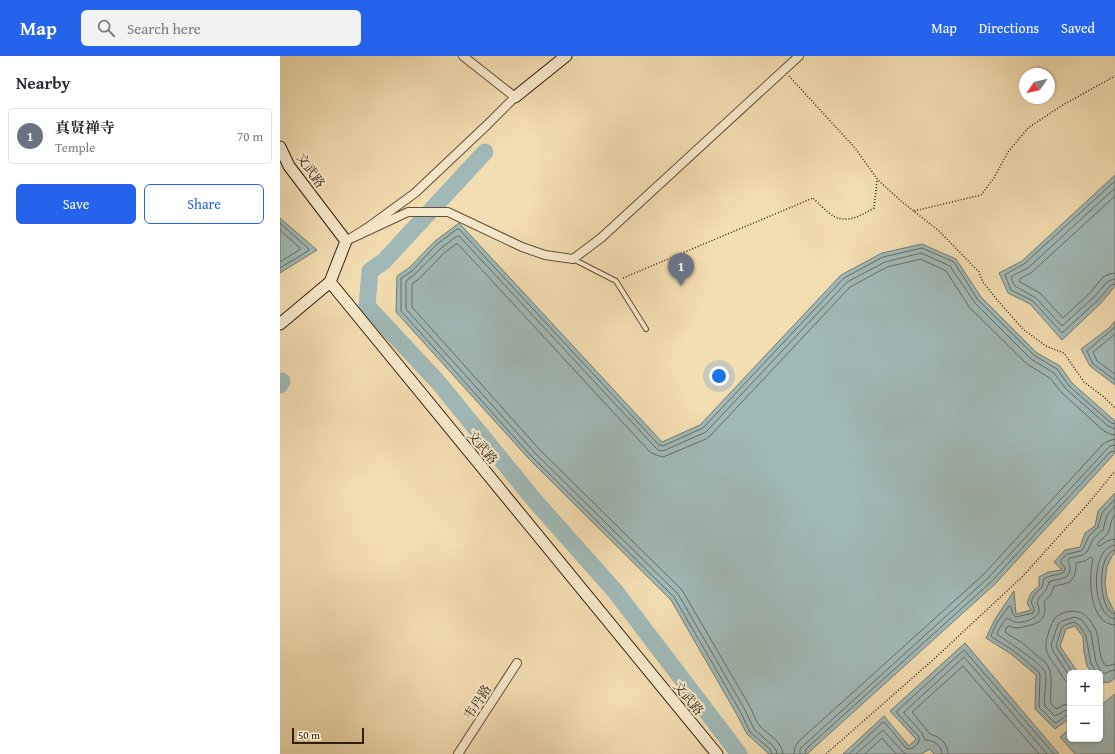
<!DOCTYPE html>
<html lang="en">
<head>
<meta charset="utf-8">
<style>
	:root { --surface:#fff; --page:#f2f2f3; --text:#2b2b33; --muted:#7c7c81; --line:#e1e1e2; --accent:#2563eb }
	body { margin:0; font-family:"Gentium Book Plus","Noto Serif SC",serif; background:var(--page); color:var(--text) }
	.controls { position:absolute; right:12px; bottom:12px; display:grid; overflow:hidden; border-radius:6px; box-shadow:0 1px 3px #0004 }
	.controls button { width:36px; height:36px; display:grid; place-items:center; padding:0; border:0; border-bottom:1px solid var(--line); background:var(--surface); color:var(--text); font:20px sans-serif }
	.compass { position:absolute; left:739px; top:12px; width:36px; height:36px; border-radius:50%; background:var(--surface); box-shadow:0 1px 3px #0004; rotate:236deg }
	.scale { position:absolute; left:12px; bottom:10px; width:72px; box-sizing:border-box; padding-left:4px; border:2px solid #301e11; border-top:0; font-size:11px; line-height:14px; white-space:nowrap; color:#301e11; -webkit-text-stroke:3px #f7eacc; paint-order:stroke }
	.you { position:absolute; left:439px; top:320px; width:14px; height:14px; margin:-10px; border:3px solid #fff; border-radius:50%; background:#1a73e8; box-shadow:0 0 0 6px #1a73e833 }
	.badge { display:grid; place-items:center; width:26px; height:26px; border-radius:50%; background:var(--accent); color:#fff; font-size:13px; font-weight:700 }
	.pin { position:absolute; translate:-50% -33px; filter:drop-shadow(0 1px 2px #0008) }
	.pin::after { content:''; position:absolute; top:21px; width:14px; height:12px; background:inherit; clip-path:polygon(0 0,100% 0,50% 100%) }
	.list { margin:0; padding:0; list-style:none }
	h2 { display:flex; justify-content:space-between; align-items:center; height:52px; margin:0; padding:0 16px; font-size:17px }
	h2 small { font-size:13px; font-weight:400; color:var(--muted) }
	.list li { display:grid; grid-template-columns:26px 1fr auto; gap:12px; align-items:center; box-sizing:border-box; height:56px; margin:0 8px 8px; padding:0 8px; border:1px solid var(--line); border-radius:6px }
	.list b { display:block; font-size:15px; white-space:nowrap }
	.list p { margin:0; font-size:13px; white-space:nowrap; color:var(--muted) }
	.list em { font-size:13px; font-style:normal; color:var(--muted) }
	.actions { display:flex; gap:8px; padding:12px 16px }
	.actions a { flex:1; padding:9px 0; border:1px solid var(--accent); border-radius:6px; text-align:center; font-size:14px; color:var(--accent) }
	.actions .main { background:var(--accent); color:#fff }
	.icon { flex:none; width:22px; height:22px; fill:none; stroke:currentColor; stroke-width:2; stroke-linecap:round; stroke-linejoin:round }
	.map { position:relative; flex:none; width:835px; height:698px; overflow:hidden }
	header { display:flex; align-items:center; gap:24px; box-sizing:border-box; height:56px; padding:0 20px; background:var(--accent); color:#fff }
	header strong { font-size:19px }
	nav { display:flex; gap:22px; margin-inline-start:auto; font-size:14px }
	.search { width:280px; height:36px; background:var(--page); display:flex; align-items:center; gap:10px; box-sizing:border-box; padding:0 14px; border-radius:6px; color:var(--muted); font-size:15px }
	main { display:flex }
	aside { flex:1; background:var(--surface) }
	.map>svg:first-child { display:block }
</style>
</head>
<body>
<header>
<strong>Map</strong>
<div class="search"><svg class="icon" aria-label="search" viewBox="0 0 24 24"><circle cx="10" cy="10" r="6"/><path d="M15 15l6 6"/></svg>Search here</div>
<nav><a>Map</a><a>Directions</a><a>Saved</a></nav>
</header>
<main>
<aside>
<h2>Nearby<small></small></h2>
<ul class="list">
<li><span class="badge" style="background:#6b7280">1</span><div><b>真贤禅寺</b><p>Temple</p></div><em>70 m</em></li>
</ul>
<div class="actions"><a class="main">Save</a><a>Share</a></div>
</aside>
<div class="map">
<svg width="835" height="698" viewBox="0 0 835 698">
	<rect width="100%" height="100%" fill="#f3deb1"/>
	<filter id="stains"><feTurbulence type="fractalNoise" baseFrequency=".005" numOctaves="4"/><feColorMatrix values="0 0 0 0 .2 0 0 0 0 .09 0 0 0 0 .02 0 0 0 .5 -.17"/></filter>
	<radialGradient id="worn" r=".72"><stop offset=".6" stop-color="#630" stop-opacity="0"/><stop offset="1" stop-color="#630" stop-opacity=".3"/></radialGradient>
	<g fill="#a0b9b7" stroke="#737b75">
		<path d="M835,119V230L821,247L782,284L750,248L728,237L719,217L742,205Z"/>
		<path d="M0,162L37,194L0,217Z"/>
		<path d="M179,167L382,386L420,369L561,219L602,197L642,188L676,203L701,241L757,297L780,310L792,327L835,365V397L715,528L527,698H489L467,678L456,657L391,544L250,404L116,256L117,220L129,212L154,186Z"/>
		<path d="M835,265V329L810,310L801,293L829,272Z"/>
		<path d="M835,437V497L832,500L827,510L825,527L827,541L835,557V622L830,626L820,627V617H812L807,610L804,596L803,581L795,570L786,573L780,590L798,617H790V662L775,673L755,653L756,619L731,598L706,582L715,563L734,535L736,558L751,554L747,547L751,537L759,530V521L768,516L782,514L774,506L785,494L800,491L805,477L815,470L818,455Z"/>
		<path d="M685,587L779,698H654L650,693L641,698H563L604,660L629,690L636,683L610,655Z"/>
		<path d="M835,638V698H795L780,681L790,673V683H820V650Z"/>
	</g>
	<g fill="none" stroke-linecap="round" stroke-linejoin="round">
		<g stroke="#686c64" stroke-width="1">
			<path d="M835,125L744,208L726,218L725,219L731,234L753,245L782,277L818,244L831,229L835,228"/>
			<path d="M835,132L748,212L732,220L731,222L735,230L756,242L782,270L814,241L827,226L831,224L835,223"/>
			<path d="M835,140L752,216L740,223L739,225L740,226L760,237L783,262L810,237L823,221L829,218L835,217"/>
			<path d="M0,167L29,193L28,195L0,212"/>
			<path d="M0,174L20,192L19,194L0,206"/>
			<path d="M835,271L807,295L813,308L835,324"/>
			<path d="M835,278L813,296L817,305L835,318"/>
			<path d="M835,459C830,464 831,471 828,477C825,482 819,484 817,489L820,490L827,485L835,483"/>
			<path d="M835,489C809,491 811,561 835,563"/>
			<path d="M835,494C816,497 818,556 835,558"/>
			<path d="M793,617L777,592L776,590L782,571L785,569L794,566L799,569L806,580L811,608L815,614V617"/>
			<path d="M790,621L773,595L771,589L778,568L782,565L794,561L798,562L802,564L811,577L816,606L819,612L821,617C826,619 829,614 835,614"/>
			<path d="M790,629C784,625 781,618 777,612C773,606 766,599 766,591C765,585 771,567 775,562C782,555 798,552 806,560C810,564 816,572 817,578C820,589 818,601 826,610L835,608"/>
			<path d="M790,648L783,649L777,653L771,648C769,635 775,618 766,607L741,586L726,577L725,575L727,571L729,570C736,573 740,572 747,570C762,567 767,561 764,546L771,538L774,530C777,529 781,529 784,528C795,526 796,516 796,507L805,505L811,501L813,503C808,522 809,568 835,569"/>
			<path d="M790,654L784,655L775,660L765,650C763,640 768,624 765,616C761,607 727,585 718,579L717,577L722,568L727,562C730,563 732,565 735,566C741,568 757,563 759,556C760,551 756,548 758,544C761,536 766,539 769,526C776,522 789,525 790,514C791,510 788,507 788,504L790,502L803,499L807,496L813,483L823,474L827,459L835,450"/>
			<path d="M790,659H787L776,667L774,666L759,651L760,619L759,616L734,595L712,581L711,579L718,565L729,550L731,551L733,558L736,561L753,557L754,553L751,546L754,539L762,531L764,523C771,518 778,520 784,516L785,512L781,507V504L787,498L801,495L803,493L809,480L818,471L822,457L835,443"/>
			<path d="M492,698L490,693L470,676L460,655L394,541L252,401L121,255V222L132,215L156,189L177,173H179L378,388L383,390L423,372L564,222L603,201L642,192L674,206L698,244L755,300L777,313L789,330L831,367L835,368"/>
			<path d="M497,698L496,694L494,691L474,673L464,652L398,538L256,398L126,253V225L135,218L160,193L177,180H179L375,391L378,394L383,395L426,376L567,226L605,206L641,197L670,210L695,247L751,303L774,317L786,333L828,370L835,373"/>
			<path d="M503,698C502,684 487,679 479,669C475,664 473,656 469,649L402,534L260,394L132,251V228L139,223L164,197L176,188H178L370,396L376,399L383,401L426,383L430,380L570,231L607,211L641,203L666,215L690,252L747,308L770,322L782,337L824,375L830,378L835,379"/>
			<path d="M514,698L515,691L518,686L704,518L823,388L828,385L835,383"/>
			<path d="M520,698V693L523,690L708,522L827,393L830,390L835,389"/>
			<path d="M525,698L526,693L712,525L830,396L835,395"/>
			<path d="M569,698L603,666L605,667L626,692L629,693L633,692L639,686V681L617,657V655L684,594L774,698"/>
			<path d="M576,698L603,674L622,695L626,698"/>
			<path d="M585,698L602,682L616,698"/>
			<path d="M662,698C661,688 654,685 645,684L642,677L624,657V656L684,601L767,698"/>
			<path d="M668,698L667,692L664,686L658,681L650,678L632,656L683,610L759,698"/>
		</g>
		<g stroke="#a0b9b7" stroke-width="17">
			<path d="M205,96L104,205L90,215L87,250L158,326L255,445L335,535L459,698"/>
			<path d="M0,329L2,325"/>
		</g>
		<g stroke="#614e39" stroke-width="6">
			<path id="lane" d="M293,203L336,225L366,273"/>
		</g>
		<g stroke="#614e39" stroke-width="10">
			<g id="street">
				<path d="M183,0L235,41L208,68L135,137L87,172L66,185L128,156H168L242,191L265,199L293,203L321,182L519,0"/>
				<path d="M178,698L237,607"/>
			</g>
		</g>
		<g stroke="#301e11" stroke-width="13">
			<g id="secondary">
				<path d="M235,41L286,0"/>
				<path d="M0,91L9,110L66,185L50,226L437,698"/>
				<path d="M0,268L50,226"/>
			</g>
		</g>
		<g stroke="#301e11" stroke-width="1.5" stroke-dasharray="1 2" stroke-linecap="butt">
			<path d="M509,20L575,92L598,124L621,145L659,175L699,216L703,226L718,245L744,274L766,290L784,297L804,326L824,341L835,352"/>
			<path d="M634,155L701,139L714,122L728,96L748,72L781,50L835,20"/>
			<path d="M343,222L533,142C538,147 549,158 555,161C569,167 582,159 594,152L597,125"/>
			<path d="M546,698L654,603L742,521L807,449L835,415"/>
		</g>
		<use href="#lane" stroke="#f7eacc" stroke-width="4"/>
		<use href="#street" stroke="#f7eacc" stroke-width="8"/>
		<use href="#secondary" stroke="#f7eacc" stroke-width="11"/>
	</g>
	<g text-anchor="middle" stroke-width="4" stroke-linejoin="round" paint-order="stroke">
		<g font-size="13" fill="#301e11" stroke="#f7eacc">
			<text transform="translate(31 114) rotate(55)" y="5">文武路</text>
			<text transform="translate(203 391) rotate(51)" y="5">文武路</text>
			<text transform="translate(409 642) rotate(51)" y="5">文武路</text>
			<text transform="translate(197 646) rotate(-57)" y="5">韦丹路</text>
		</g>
	</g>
	<rect width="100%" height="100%" filter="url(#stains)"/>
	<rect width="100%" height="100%" fill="url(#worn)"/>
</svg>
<div class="controls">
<button>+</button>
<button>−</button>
</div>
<svg class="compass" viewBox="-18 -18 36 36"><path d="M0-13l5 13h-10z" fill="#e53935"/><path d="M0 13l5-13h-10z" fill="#7c7c81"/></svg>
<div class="scale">50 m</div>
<div class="you"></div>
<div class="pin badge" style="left:401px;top:230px;background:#6b7280">1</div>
</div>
</main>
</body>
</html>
